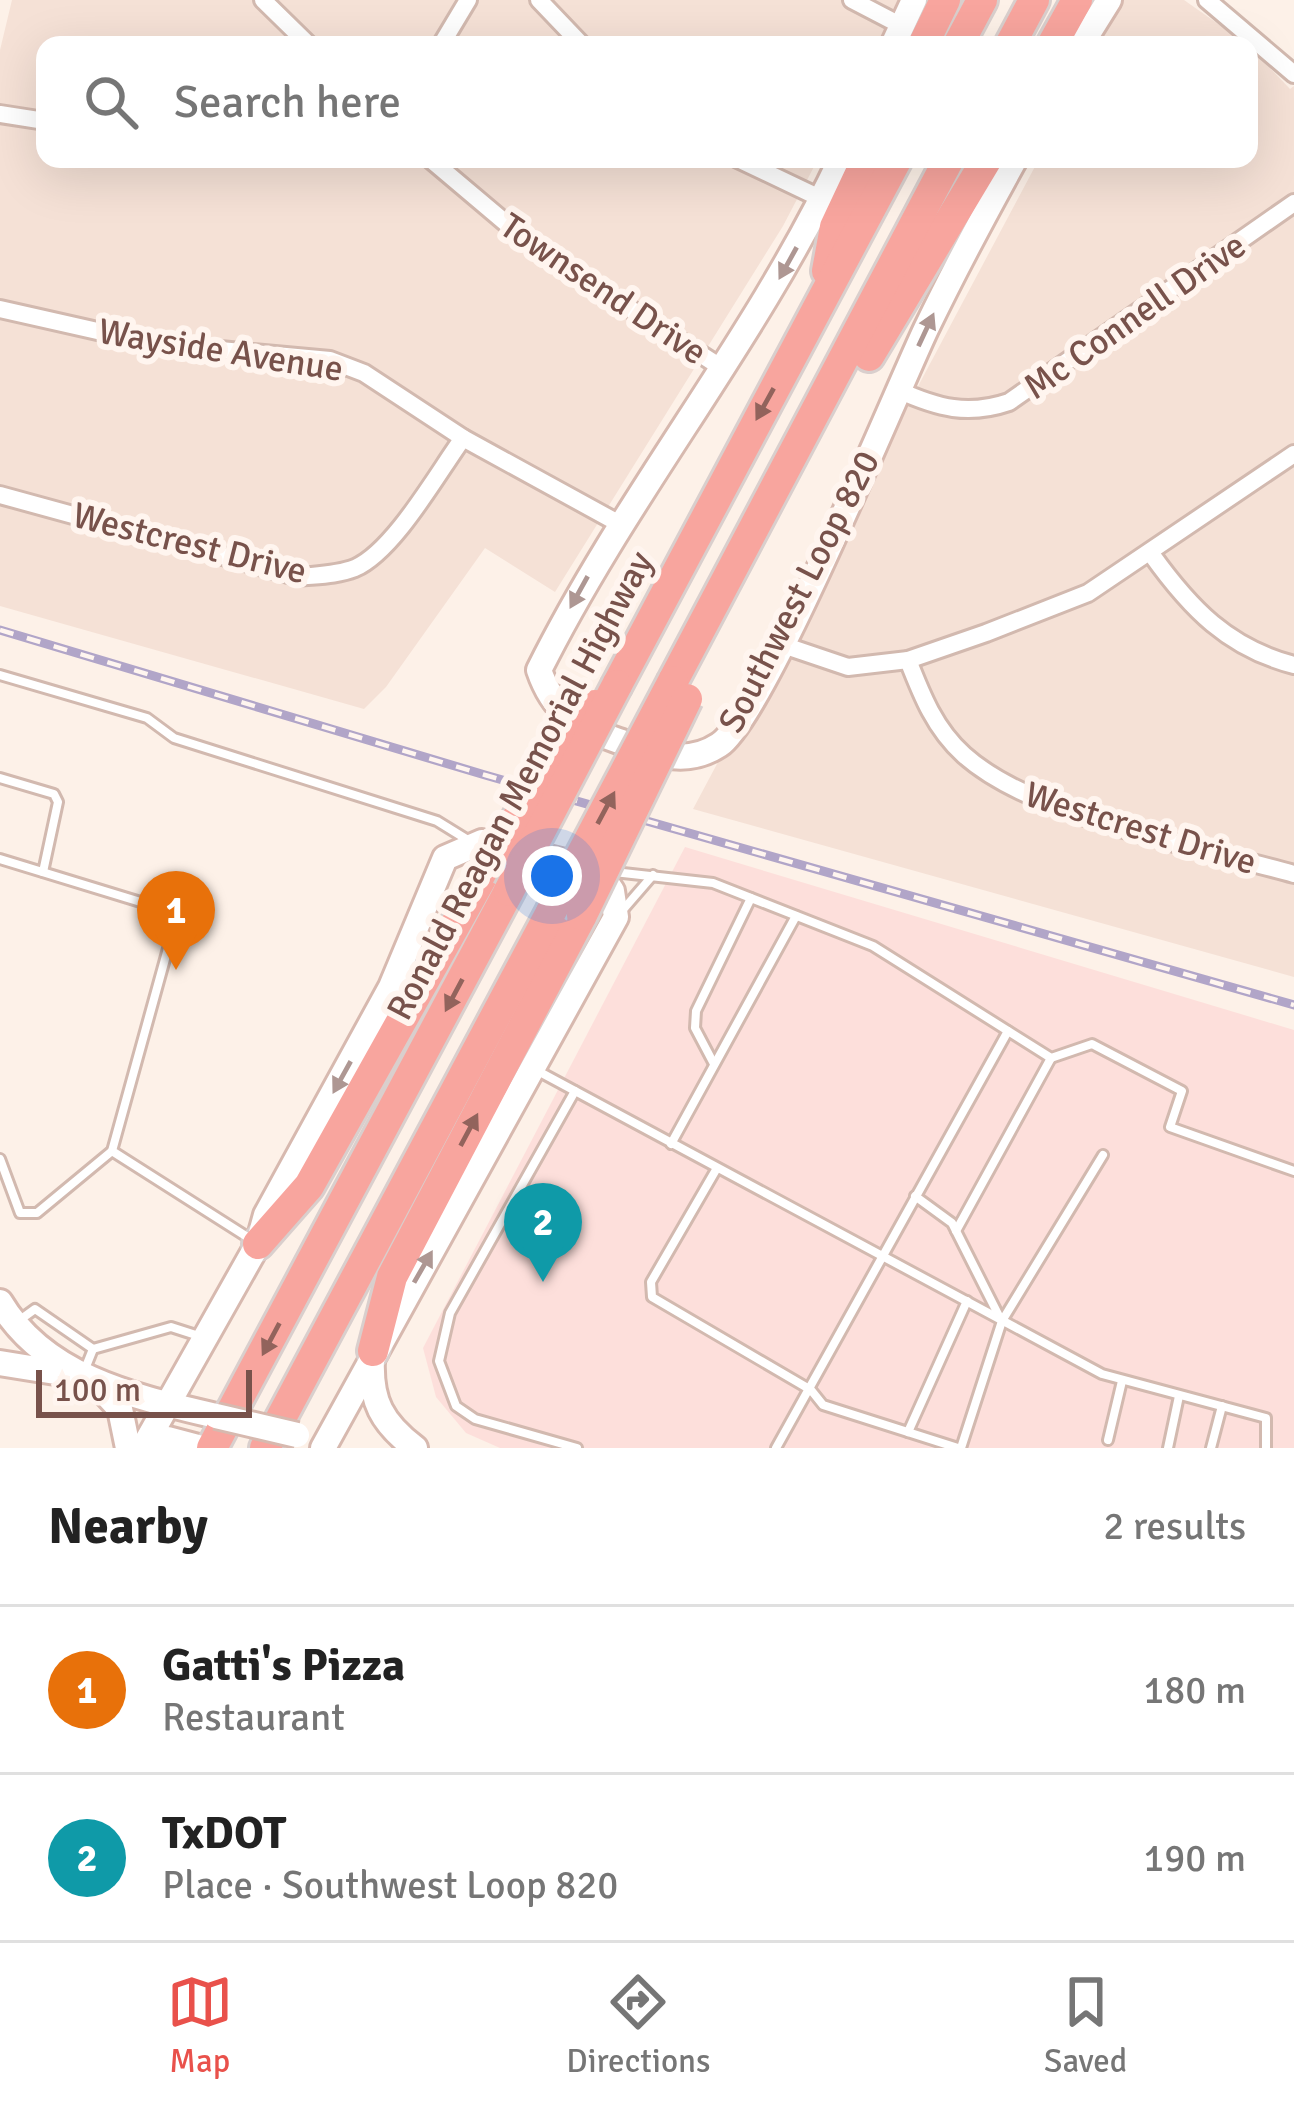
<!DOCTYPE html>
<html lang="en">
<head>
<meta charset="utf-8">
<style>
	:root { --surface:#fff; --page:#f6f6f6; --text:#222; --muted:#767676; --line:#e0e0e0; --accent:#e9514b }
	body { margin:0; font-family:Signika,sans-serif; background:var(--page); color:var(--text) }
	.scale { position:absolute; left:36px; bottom:30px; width:216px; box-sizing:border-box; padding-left:12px; border:6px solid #78524b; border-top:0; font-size:33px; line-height:42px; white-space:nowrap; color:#78524b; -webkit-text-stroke:9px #fff5ef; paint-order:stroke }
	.you { position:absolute; left:552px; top:876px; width:42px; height:42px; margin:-30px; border:9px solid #fff; border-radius:50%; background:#1a73e8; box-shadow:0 0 0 18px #1a73e833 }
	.badge { display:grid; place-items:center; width:78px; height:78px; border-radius:50%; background:var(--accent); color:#fff; font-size:39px; font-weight:700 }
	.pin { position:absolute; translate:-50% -99px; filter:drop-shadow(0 3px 6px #0008) }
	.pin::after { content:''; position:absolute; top:63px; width:42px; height:36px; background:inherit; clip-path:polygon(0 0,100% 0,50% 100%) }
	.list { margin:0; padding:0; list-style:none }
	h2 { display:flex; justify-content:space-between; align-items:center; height:156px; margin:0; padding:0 48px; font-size:51px }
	h2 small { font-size:39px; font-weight:400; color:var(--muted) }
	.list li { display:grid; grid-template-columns:78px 1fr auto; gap:36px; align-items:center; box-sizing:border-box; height:168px; padding:0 48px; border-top:3px solid var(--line) }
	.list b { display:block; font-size:45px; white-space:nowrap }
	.list p { margin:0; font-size:39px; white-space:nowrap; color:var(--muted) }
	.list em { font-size:39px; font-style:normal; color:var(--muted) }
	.icon { flex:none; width:66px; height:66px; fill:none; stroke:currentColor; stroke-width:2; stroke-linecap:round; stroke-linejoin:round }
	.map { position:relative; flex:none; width:1294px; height:1448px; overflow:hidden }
	.search { position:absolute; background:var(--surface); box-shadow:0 12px 48px #0002; left:36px; right:36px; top:36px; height:132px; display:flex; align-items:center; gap:30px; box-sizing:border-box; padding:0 42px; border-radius:24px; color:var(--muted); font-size:45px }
	.sheet { height:492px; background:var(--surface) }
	nav { display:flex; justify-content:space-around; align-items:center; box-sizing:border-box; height:168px; border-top:3px solid var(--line); background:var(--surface); font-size:33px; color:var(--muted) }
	nav a { display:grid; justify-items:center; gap:6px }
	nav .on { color:var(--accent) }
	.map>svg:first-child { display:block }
</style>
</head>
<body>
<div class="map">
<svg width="1294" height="1448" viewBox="0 0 1294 1448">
	<rect width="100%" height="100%" fill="#fdf1e8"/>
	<g fill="#f5e1d6">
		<path d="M12,0H902L879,45H45V159H818L783,226L555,592L485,548L386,687L364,709L0,606V50Z"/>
		<path d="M1123,0H1184L1248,45H1099Z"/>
		<path d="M1249,46L1290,89L1294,86V977L693,809L1039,159H1249Z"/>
	</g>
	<path fill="#fddfdb" d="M685,847L1294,1030V1448H500L466,1433L436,1397L423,1348Z"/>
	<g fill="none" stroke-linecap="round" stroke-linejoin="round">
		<g stroke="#d2b9af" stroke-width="14">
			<g id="service">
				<path d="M0,675L147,718L174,738L437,821L471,842"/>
				<path d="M0,778L54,794L58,802L43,872"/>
				<path d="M0,859L170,911L175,923L112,1151L252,1240"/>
				<path d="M614,872L713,883L873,946L1051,1058L1092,1044L1182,1091L1170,1127L1294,1171"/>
				<path d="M621,912L653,875"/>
				<path d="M714,1064L695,1028L696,1011L751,898"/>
				<path d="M536,1070L1102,1374L1266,1418V1448"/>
				<path d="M575,1091L450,1313L439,1361L456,1406L475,1419L577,1448"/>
				<path d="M671,1144L796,916"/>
				<path d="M0,1159L20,1213H37L112,1151"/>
				<path d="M717,1168L651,1282L652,1297L811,1390L823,1405L958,1448"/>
				<path d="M915,1196L952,1223L1001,1320"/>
				<path d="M956,1231L1051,1058"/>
				<path d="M17,1322L35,1309L93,1349"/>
				<path d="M85,1369L93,1349L171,1327L202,1337"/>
				<path d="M908,1432L967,1301"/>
				<path d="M1108,1440L1122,1381"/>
				<path d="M776,1448L1008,1031"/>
				<path d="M961,1448L1002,1321L1103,1155"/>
				<path d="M1168,1448L1179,1396"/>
				<path d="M1211,1448L1222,1406"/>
			</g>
		</g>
		<g stroke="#d2b9af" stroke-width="22">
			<g id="minor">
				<path d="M263,0L309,45"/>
				<path d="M539,0L582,45"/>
				<path d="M852,0L902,26"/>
				<path d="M1207,0L1294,74"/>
				<path d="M441,45L468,0"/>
				<path d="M0,114L45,121"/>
				<path d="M430,159L533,246L725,370"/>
				<path d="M738,159L822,199"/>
				<path d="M0,309L155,344L330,360L364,373L463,438L618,523"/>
				<path d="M898,390C938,408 968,416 1009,402L1294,203"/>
				<path d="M0,495L299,577C318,575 337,575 355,568C394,551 437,474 463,438"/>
				<path d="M1152,555C1190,608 1228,648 1294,665"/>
				<path d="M780,644L848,667L908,660L986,633L1088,593L1294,454"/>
				<path d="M908,660C922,696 935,729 964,755C1034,818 1202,848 1294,874"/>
			</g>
		</g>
		<g stroke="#d7b9af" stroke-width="30">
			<g id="secondary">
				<path d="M893,45L914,0"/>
				<path d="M1081,45L1109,0"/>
				<path d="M841,159C756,340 628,492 539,670C553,711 576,726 616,740C651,752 684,768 719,745C762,718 895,395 926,329C954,271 984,215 1015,159"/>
				<path d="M0,1302C45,1378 136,1397 216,1416"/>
				<path d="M372,1359C370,1401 382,1423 415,1448"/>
				<path d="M0,1363L74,1375"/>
				<path d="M96,1383L120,1409L128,1448"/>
				<path d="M145,1445L168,1439L202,1448"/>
				<path d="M143,1448L258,1244L266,1215L391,987L445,858L482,842L598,870L612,891L616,917L323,1448"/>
			</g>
		</g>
		<g stroke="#d9cfcd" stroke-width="36">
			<g id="motorway">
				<path d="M923,45L945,0"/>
				<path d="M958,45L982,0"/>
				<path d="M1010,45L1034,0"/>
				<path d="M1052,45L1077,0"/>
				<path d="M827,271L835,227L867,159"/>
				<path d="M869,356L987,159"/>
				<path d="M673,681L949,159"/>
				<path d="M617,685L897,159"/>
				<path d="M258,1244L309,1186L490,863"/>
				<path d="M373,1351L392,1277L582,915"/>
				<path d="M212,1448L509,891"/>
				<path d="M265,1448L551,912"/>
			</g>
		</g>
		<use href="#service" stroke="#fff" stroke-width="8"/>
		<use href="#minor" stroke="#fff" stroke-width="16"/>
		<use href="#secondary" stroke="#fff" stroke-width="24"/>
		<use href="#motorway" stroke="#f8a59e" stroke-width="30"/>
		<g stroke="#b1a5c8" stroke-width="9">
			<path id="rail" d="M0,630L485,775L1294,1005"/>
		</g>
		<use href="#rail" stroke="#fff5ef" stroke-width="4.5" stroke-dasharray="14" stroke-linecap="butt"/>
		<g stroke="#d7b9af" stroke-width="30" stroke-linecap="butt">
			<path id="secondary-bridge" d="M216,1416L297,1435"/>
		</g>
		<g stroke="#d9cfcd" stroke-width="36" stroke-linecap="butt">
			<g id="motorway-bridge">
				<path d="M490,863L571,729L595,705"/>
				<path d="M509,891L617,685"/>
				<path d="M551,912L673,681"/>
				<path d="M582,915L687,699"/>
			</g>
		</g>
		<use href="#secondary-bridge" stroke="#fff" stroke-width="24"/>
		<use href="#motorway-bridge" stroke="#f8a59e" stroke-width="30"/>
	</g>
	<defs><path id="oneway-solid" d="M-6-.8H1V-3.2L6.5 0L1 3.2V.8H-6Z" transform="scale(3)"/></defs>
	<g fill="#ae9793">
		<use href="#oneway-solid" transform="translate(788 263) rotate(119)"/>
		<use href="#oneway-solid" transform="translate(926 330) rotate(-65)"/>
		<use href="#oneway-solid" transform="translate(579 592) rotate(119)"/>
		<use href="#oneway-solid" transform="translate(342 1077) rotate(119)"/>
		<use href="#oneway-solid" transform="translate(423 1267) rotate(-60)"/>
	</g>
	<g fill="#92635c">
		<use href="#oneway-solid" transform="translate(765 404) rotate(119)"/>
		<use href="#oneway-solid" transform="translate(606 808) rotate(-62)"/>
		<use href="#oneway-solid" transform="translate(454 995) rotate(118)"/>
		<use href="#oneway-solid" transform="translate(469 1130) rotate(-62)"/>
		<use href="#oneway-solid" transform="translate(271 1339) rotate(118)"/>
	</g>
	<g text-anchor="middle" stroke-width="12" stroke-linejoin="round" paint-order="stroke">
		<g font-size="36" fill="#78524b" stroke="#fff5ef">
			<text transform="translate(604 288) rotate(34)" y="13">Townsend Drive</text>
			<text transform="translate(1134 315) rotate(-35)" y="13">Mc Connell Drive</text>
			<text transform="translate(221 349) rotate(9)" y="13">Wayside Avenue</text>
			<text transform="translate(190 542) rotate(14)" y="13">Westcrest Drive</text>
			<text transform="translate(798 591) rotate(-63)" y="13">Southwest Loop 820</text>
			<text transform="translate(519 785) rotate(-62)" y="13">Ronald Reagan Memorial Highway</text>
			<text transform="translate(1141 827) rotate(17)" y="13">Westcrest Drive</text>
		</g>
	</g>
</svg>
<div class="scale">100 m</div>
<div class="you"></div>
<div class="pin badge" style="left:176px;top:970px;background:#e8710a">1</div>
<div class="pin badge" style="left:543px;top:1282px;background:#0f9aa8">2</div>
<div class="search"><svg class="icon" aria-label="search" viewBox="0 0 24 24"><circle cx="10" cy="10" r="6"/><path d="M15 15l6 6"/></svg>Search here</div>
</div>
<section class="sheet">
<h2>Nearby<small>2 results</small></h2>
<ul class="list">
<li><span class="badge" style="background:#e8710a">1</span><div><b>Gatti's Pizza</b><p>Restaurant</p></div><em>180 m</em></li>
<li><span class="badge" style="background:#0f9aa8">2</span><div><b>TxDOT</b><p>Place · Southwest Loop 820</p></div><em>190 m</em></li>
</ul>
</section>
<nav>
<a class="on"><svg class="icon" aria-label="map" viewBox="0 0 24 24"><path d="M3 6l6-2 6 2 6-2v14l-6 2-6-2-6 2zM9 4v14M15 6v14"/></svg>Map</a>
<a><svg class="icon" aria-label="directions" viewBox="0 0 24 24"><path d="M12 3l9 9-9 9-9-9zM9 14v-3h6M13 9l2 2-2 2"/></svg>Directions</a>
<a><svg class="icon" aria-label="saved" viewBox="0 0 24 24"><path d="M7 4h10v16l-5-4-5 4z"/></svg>Saved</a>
</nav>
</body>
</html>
